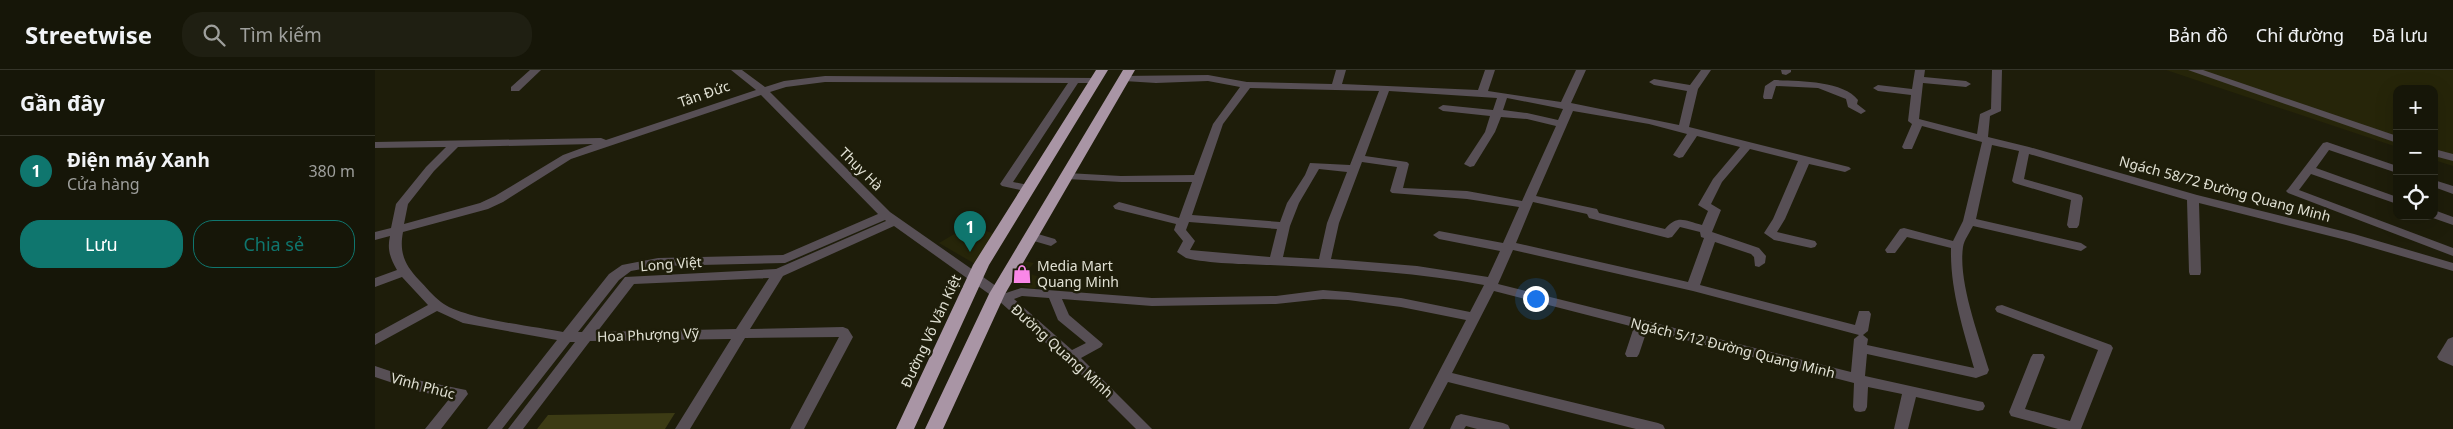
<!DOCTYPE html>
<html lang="vi">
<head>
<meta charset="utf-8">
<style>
	:root { --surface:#161608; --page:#1f1f12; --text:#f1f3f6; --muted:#9e9f9c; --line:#353529; --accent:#0f766e }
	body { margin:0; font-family:"Noto Sans",sans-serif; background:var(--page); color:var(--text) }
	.controls { position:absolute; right:15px; top:15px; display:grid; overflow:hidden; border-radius:10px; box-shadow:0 5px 20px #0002 }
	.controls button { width:45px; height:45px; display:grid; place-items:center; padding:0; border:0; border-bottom:1px solid var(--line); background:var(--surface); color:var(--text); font:25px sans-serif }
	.you { position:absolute; left:1160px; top:228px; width:18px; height:18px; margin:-12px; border:4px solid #fff; border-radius:50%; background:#1a73e8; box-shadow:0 0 0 8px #1a73e833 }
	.badge { display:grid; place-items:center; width:32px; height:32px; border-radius:50%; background:var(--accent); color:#fff; font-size:16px; font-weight:700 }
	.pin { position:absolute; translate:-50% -41px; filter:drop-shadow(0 1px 2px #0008) }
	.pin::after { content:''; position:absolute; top:26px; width:18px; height:15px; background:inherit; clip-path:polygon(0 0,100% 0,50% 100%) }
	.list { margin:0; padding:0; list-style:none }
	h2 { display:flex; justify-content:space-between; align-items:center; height:65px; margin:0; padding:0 20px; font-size:21px }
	h2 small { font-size:16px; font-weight:400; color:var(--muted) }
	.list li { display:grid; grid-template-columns:32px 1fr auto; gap:15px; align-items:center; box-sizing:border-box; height:70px; padding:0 20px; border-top:1px solid var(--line) }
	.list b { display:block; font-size:19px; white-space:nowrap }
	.list p { margin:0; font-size:16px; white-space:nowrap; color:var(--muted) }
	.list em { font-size:16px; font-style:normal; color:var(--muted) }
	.actions { display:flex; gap:10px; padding:15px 20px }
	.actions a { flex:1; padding:11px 0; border:1px solid var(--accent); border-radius:20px; text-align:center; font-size:18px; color:var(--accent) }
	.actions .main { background:var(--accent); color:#fff }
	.icon { flex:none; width:28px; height:28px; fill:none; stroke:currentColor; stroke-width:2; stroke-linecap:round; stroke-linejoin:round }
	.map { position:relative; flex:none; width:2078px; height:359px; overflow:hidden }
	header { display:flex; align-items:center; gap:30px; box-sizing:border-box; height:70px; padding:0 25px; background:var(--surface); border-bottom:1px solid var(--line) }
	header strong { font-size:24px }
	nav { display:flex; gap:28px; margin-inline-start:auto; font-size:18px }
	.search { width:350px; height:45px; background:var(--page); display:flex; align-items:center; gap:12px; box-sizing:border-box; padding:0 18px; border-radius:20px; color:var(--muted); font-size:19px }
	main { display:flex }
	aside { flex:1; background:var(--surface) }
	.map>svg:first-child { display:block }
</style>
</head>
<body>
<header>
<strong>Streetwise</strong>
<div class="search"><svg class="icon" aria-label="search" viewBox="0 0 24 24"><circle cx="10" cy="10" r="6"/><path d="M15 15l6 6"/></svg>Tìm kiếm</div>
<nav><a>Bản đồ</a><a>Chỉ đường</a><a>Đã lưu</a></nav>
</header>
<main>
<aside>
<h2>Gần đây<small></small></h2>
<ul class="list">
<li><span class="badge">1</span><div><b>Điện máy Xanh</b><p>Cửa hàng</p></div><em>380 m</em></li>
</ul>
<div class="actions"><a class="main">Lưu</a><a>Chia sẻ</a></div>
</aside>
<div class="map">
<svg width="2078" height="359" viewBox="0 0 2078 359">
	<rect width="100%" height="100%" fill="#1e1d0a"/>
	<g fill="#262509">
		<path d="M1791,0H2078V96L2059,90V19H2022V77Z"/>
		<path d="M602,158L623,165L600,194L564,173L581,163L591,169L598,165L595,163Z"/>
		<path d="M645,190L659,193L651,202L669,209L659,219L632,212Z"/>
	</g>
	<path fill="#3c3b14" d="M300,343L290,359H162L173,345Z"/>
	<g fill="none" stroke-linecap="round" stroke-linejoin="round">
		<g fill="#574f55" fill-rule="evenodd">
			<path d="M155,0H166L144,21H136V17Z"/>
			<path d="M356,0H367L390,17L409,11L450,6L724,8L725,10L720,13H703L638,112L658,116L660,118L654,122L627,116L625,114L693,13L450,12L411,17L395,22L515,142L631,223L646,218L777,228L901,226L948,220L973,222L1026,228L1095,242L1109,215C1045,203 981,199 916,196C886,194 839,195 811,188L802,182L808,171L799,160L801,154L740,139L738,136L744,132L804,148L817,112H746L692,109L686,106L692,103L746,106L819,105L838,54L865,17L833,11L781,13L749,11L745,10V6L833,5L872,12L957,14L961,0H971L967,14L1103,20L1110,0H1120L1113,21L1186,32L1201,0H1211L1196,33L1304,55L1312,21L1279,15L1274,12L1279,9L1315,15L1326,0H1336L1323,19L1314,57L1474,97L1476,99L1470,102L1434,94L1410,149L1402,162L1440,171L1442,174L1440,177L1436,178L1399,170L1389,163L1398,149L1423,91L1375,79L1347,112L1336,134L1346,140L1337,162L1384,178L1391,186L1390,193L1384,197L1380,196L1379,187L1376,184L1340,172L1325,215L1480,255L1484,241H1494L1496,244L1493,261L1488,265L1493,269L1492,275L1599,298C1588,258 1575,220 1576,178L1532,167L1520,183H1512L1510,180L1525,159L1529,158L1578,171L1588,151L1607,72L1547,56L1537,79H1529L1527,77L1537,54L1533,51L1536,25L1503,21L1498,18L1503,15L1537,19L1540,0H1550L1549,7L1591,11L1596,14L1591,17L1548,13L1544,49L1602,64L1605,44L1616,39L1617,0H1627L1626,41L1615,46L1613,67L1654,77L1822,125L1979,164L2078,193V201L1971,170L1824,133L1826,202L1825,205H1815L1814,202L1812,130L1654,84L1649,109L1706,125L1708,128L1704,155L1702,158H1694L1692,155L1696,130L1639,113L1637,111L1644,81L1617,75L1601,149L1706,173L1712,177L1706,181L1598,156C1595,162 1589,170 1588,177C1583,212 1604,266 1614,300L1612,304L1601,308L1492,284L1490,306L1603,331L1608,332L1610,336L1608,340L1603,341L1541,327L1533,359H1519L1527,324L1493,317L1492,337L1490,341L1485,342L1480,341L1478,337L1479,313L1272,260L1264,284L1262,287H1252L1250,284L1259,257L1119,221L1077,303L1283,353L1288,355L1290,359H1261L1073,312L1048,359H1034L1091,250L1026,237L973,230L948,229L901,234L777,236L687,229L694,245L728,274L726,277L706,288L777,359H761L707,305L624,231L519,156L408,206L375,259L468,257L473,259L478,267L429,359H415L464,267L370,268L315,359H300L356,269L215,271L148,359H133L200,272H195L127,359H112L182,270L88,253L62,241L0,275V264L53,235L27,207L0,217V208L22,200C15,188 12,179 15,166L0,170V162L16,158L21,134L51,97L71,77L0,78V72L226,68L231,70L381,20ZM875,18L1004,21L975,95L935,93L930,105L912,133L905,152L817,145L848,54ZM1014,21L1122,28L1118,40L1068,35L1063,38L1068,41L1115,46L1110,62L1089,94L1095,97L1099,96L1120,62L1126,47L1152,49L1181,56L1147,131L1092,121L1028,118L1034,94L1032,92L990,86ZM386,25L503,144L408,185L283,188L247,195L234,204L188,262C159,256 87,249 66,232C58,226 51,217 44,210C30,195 24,183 28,162L113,139L128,132L196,89ZM1132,28L1188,39L1183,50L1152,43L1128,40ZM1198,41L1274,54L1312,64L1298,85L1304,88L1308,87L1322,66L1365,77L1338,109L1323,135L1333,141L1327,155C1310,151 1303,144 1290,159L1224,143L1222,139L1161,126ZM218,74L188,85L120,126L105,133L29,154L33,134L59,101L83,77ZM987,92L1022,97L1015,121L1017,123L1092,129L1144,137L1128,173L1064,161L1058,165L1064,169L1125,181L1113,207L1042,196L956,189L964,153ZM944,99L972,102L952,153L944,189L908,187L915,156L924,133ZM1158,132L1212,144L1214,148L1293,168L1297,167L1305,157L1325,162L1326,167L1329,168L1313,212L1141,173ZM510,150L511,151L401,199L250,207L207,262H203L244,210L256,201L283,196L410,193ZM814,152L902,159L895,187L815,180L820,171L811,160ZM1138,180L1318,221L1484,265L1479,269L1476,302L1123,214ZM394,208L361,259L222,262L259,214ZM647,226L674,228L683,250L711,273L697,280L639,229Z"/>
			<path d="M1406,0H1416V2L1411,5L1407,4Z"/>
			<path d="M1813,0H1828L2022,66V73Z"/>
			<path d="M1399,10C1422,11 1468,10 1483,30L1482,34L1491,41L1486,44L1473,37L1471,29L1443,18L1401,16L1397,29H1389L1388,27L1390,16Z"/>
			<path d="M1952,72L2022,96V103L1954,80L1941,98L2022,127V134L1936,104L1924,120L2078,178V186L1913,123L1911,121L1913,119L1948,73Z"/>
			<path d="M2059,79L2078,84V91L2059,86Z"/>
			<path d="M2059,110L2078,116V124L2059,117Z"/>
			<path d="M2059,140L2078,147V155L2055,147L2059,146Z"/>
			<path d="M656,162L680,169L682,172L676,176L652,169L650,166L652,163Z"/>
			<path d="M1627,235L1736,275L1738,278L1706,359H1683L1636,346L1634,342L1656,287L1658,284H1668L1670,287L1650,339L1695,351L1723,280L1622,242L1620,239L1622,236Z"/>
			<path d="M2078,267V296L2064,290L2062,287L2073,269Z"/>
			<path d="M0,296L42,310L86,319L91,320L93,324L66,359H50L75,328L42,321L0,307Z"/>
			<path d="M1086,344L1128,353L1133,355L1135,359H1102L1091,356L1089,359H1075L1081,346Z"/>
		</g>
		<g fill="#a995a5" fill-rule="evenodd">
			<path d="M721,0H733L614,195L539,359H521L598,195Z"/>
			<path d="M748,0H760L630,224L568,359H550L614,224Z"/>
		</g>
	</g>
	<defs>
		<g id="shop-bare" transform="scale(1.5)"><path d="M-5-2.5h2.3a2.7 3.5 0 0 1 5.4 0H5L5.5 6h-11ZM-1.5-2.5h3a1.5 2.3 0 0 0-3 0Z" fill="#fa87e7" stroke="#1e1d0a" stroke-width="2.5" paint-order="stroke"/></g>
	</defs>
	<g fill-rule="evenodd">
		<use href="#shop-bare" x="647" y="204"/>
	</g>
	<g text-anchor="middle" stroke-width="5" stroke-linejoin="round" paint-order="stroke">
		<g font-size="14" fill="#e1e1d4" stroke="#1e1d0a">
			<text transform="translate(329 24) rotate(-19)" y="5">Tân Đức</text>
			<text transform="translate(486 99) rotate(45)" y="5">Thụy Hà</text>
			<text transform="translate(1850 119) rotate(15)" y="5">Ngách 58/72 Đường Quang Minh</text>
			<text transform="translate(296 194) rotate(-4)" y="5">Long Việt</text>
			<text transform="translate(556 261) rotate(-65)" y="5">Đường Võ Văn Kiệt</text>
			<text transform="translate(273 265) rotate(-2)" y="5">Hoa Phượng Vỹ</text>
			<text transform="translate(1358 278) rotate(14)" y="5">Ngách 5/12 Đường Quang Minh</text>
			<text transform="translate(687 281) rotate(42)" y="5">Đường Quang Minh</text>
			<text transform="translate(48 316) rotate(15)" y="5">Vĩnh Phúc</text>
		</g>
		<g font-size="14" fill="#e1e1d4" stroke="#1e1d0a" text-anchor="start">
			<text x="662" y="201">Media Mart<tspan x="662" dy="16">Quang Minh</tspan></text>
		</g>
	</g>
</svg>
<div class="controls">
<button>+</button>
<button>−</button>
<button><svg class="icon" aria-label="locate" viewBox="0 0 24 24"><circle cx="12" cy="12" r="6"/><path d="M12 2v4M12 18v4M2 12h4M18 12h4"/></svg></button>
</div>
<div class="you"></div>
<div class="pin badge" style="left:595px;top:182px">1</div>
</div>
</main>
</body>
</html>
